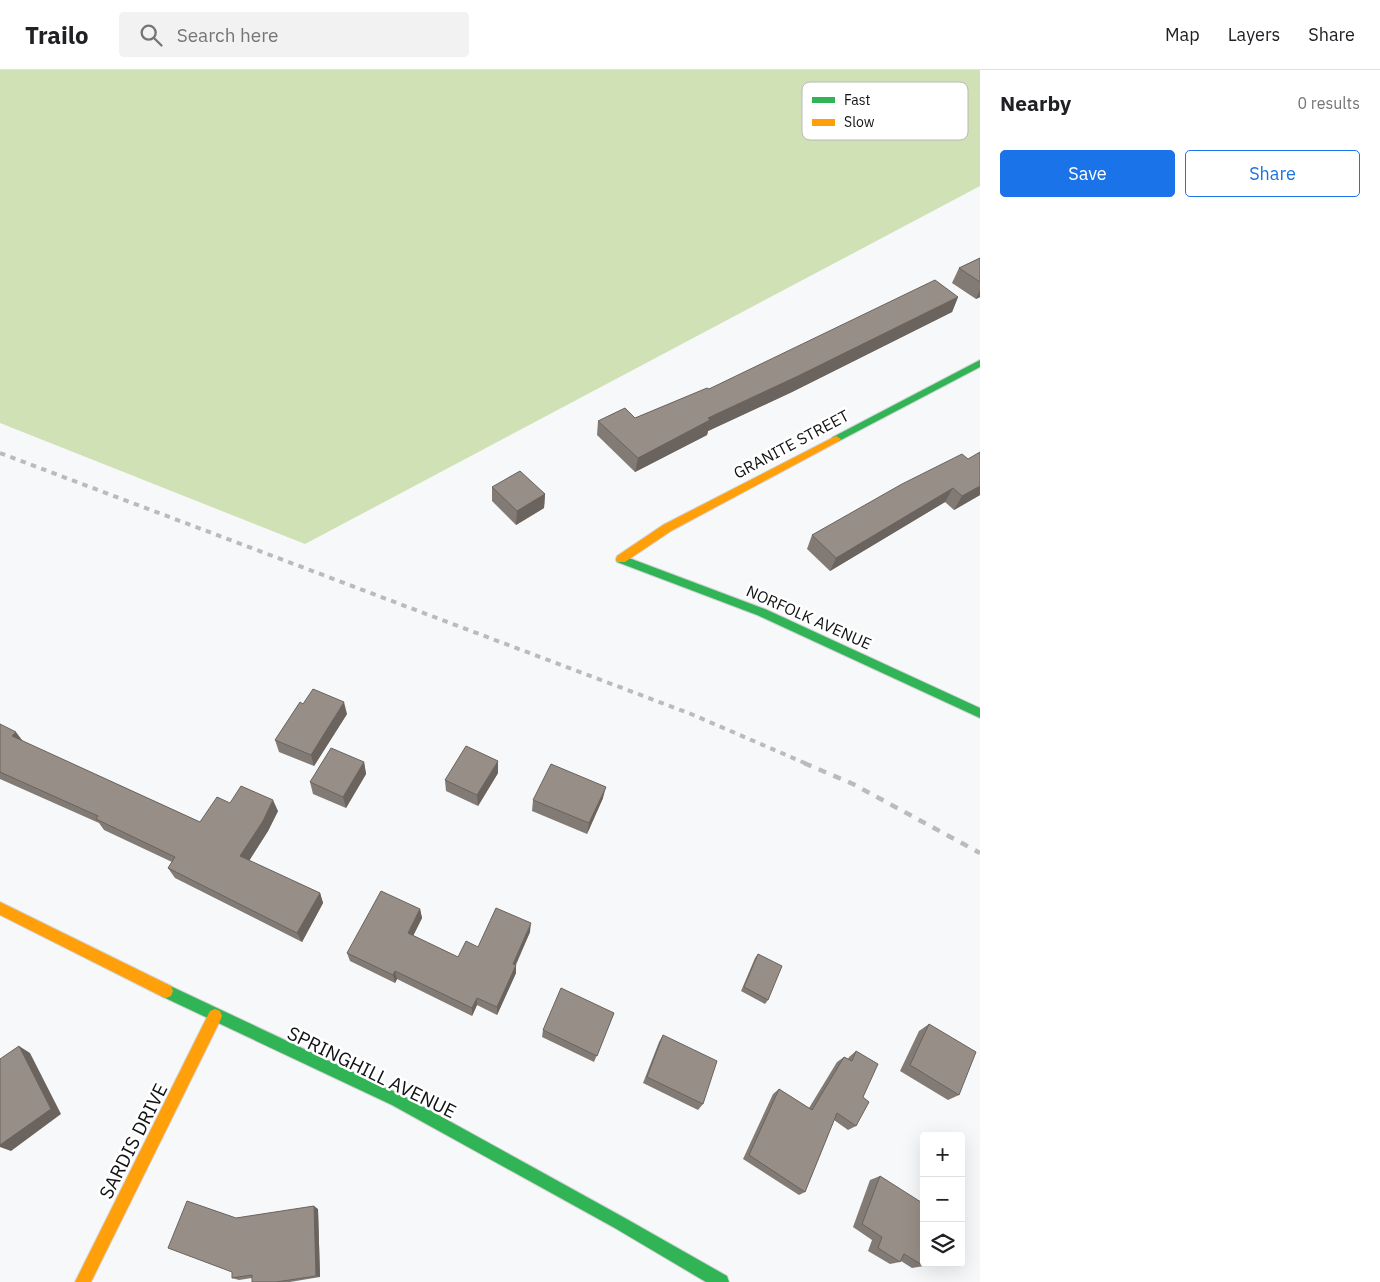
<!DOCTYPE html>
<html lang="en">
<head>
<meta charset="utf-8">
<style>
	:root { --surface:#fff; --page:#f2f2f2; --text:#202124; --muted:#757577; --line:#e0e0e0; --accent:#1a73e8 }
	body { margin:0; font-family:"IBM Plex Sans",sans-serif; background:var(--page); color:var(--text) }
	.controls { position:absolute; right:15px; bottom:15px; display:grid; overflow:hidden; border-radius:5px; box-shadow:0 5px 20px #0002 }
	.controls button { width:45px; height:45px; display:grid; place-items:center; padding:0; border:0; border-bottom:1px solid var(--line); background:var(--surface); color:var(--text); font:25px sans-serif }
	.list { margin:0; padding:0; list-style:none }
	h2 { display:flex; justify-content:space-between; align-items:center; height:65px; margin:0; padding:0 20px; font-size:21px }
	h2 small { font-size:16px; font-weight:400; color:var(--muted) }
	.actions { display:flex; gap:10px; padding:15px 20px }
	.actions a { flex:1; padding:11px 0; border:1px solid var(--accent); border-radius:5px; text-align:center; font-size:18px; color:var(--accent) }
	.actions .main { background:var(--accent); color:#fff }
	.icon { flex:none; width:28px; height:28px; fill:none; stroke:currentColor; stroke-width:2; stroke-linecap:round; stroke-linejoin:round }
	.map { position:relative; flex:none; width:980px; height:1212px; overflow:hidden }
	header { display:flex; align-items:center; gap:30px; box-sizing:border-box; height:70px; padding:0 25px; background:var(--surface); border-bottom:1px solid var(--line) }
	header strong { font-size:24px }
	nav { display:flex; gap:28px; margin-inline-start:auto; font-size:18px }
	.search { width:350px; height:45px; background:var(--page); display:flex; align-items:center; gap:12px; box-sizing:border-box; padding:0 18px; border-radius:5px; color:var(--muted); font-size:19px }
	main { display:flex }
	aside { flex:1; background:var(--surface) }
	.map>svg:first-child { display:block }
</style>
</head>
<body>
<header>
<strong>Trailo</strong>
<div class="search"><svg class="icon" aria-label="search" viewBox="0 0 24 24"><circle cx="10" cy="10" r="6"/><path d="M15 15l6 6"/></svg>Search here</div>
<nav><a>Map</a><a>Layers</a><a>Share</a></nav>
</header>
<main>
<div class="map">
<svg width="980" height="1212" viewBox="0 0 980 1212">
	<rect width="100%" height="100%" fill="#f7f8f9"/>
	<path fill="#d0e1b5" d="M0,0H980V116L305,474L0,353Z"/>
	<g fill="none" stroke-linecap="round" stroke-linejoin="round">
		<g stroke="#d3d4d5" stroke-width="2">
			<g id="fast">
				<path d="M980,290V297L839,371L836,372L831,369L833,367Z"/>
				<path d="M621,485L765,539L980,638V648L757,545L617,492L616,489Z"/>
				<path d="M166,914L402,1025L623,1147L727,1206L729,1212H706L613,1157L392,1035L161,926L159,921L161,916Z"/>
			</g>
		</g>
		<g stroke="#d3d4d5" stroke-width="2">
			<g id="slow">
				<path d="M836,366L841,369L839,371L671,461L625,492H617L616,489L617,486L663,455Z"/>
				<path d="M0,832L171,916L173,921L171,926L166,928L161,926L0,845Z"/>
				<path d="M215,939L220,941L222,946L220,951L91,1212H75L210,941Z"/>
			</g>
		</g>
		<use href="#fast" fill="#30b455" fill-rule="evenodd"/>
		<use href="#slow" fill="#ff9f0a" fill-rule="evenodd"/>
		<path stroke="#bbbbbc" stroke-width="4" stroke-dasharray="5.5 5.5" stroke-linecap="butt" d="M0,383L691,644L807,694"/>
		<path stroke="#bbbbbc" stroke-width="4.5" stroke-dasharray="8 8" stroke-linecap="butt" d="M804,693L853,714L980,783"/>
	</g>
	<g fill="#827a74">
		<path d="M980,188V227L976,229L952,213L959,198Z"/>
		<path d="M958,227L952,242L792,322L708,361L707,365L635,402L597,365L598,351L635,348L709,319Z"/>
		<path d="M968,389L980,425L954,440L945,432L830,501L807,479L812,465Z"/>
		<path d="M492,417L545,424L544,438L516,455L492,431Z"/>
		<path d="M347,644L314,696L279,682L275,670Z"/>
		<path d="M0,654L24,672L200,752L230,733L278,741L268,761L249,791L320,823L323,833L302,872L175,808L168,798L172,792L104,760L99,753L0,709Z"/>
		<path d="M364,692L366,704L346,738L313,724L310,712Z"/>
		<path d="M498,703L478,736L446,721L445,710Z"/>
		<path d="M603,728L587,764L532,741L533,730Z"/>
		<path d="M420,839L422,848L413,866L458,887L478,877L530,862L516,895V903L497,945L477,935L472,946L397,909L395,913L350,891L347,883Z"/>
		<path d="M758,884L768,930L765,934L741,921L755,888Z"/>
		<path d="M614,943L594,992L542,967L543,960Z"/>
		<path d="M929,954L959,1025L948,1030L900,1001L919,961Z"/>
		<path d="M663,965L703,1034L698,1040L643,1013L659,972Z"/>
		<path d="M856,981L863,1027L856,1056L848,1060L834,1050L805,1122L799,1125L743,1089L773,1024L779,1019L809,1038L837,992L844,987L848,989L849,987Z"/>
		<path d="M880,1106L924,1196L912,1198L901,1191L900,1192L890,1194L868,1181L872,1170L853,1157L870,1110Z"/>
		<path d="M318,1139L320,1207L290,1212H252V1208L239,1210L232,1208L236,1148Z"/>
	</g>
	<g fill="#6a635e">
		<path d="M980,220V227L976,229Z"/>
		<path d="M958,227L952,242L792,322L708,361L707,365L635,402L638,388L708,348Z"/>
		<path d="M980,416V425L954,440L962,426Z"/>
		<path d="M953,418L945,432L830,501L836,488Z"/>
		<path d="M545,424L544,438L516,455L517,441Z"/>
		<path d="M344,632L347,644L314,696L311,685Z"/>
		<path d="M16,662L25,674L12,666Z"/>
		<path d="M498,691V703L478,736L477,725Z"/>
		<path d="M364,692L366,704L346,738L343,727Z"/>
		<path d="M606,717L603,728L587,764L589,753Z"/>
		<path d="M273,730L278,741L268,761L245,797L240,786Z"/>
		<path d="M320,823L323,833L302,872L297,863Z"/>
		<path d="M420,839L422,848L410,872L408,863Z"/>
		<path d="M531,853L530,862L512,902L513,894Z"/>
		<path d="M516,895V903L497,945V937Z"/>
		<path d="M395,901L397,909L395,913L393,905Z"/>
		<path d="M477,928V935L472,946V938Z"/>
		<path d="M19,976L30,983L61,1044L11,1081L0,1077V1075Z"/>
		<path d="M314,1136L318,1139L320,1207L316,1206Z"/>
	</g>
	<g fill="#978e87" stroke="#6a635e">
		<path d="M980,188V212L959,198Z"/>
		<path d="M935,210L958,227L796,307L708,348L710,350L638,388L598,351L625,338L635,348L707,318L709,319Z"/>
		<path d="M980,382V416L962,426L953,418L836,488L812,465L902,414L962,384L968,389Z"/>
		<path d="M520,401L545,424L517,441L492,417Z"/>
		<path d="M313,619L344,632L311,685L275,670L300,632L303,634Z"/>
		<path d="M0,654L16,662L12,666L200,752L217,727L230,733L241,716L273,730L263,751L240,786L320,823L297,863L168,798L175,787L96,749L98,746L0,702Z"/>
		<path d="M466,676L498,691L477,725L445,710Z"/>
		<path d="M331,678L364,692L343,727L310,712Z"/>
		<path d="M551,694L606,717L589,753L533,730Z"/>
		<path d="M381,821L420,839L408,863L458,887L466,871L478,877L496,838L531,853L513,894L516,895L497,937L477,928L472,938L395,901L393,905L347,883Z"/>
		<path d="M758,884L782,896L768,930L744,917Z"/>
		<path d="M561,918L614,943L597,986L543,960Z"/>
		<path d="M929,954L976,982L959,1025L910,995Z"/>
		<path d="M663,965L717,991L703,1034L647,1007Z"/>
		<path d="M19,976L51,1039L0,1075V989Z"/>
		<path d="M856,981L878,994L863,1027L869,1032L856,1056L837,1043L805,1122L749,1085L779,1019L812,1040L844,987L852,991Z"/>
		<path d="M880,1106L924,1134V1193H925L924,1196L904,1184L900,1192L878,1178L882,1167L862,1154Z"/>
		<path d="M187,1131L236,1148L314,1136L316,1206L276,1212H252V1205L232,1208V1202L168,1178Z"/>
	</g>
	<g text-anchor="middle" stroke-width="5" stroke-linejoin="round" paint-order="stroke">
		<g font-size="16" fill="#111213" stroke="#fff">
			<text transform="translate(791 374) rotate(-28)" y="6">GRANITE STREET</text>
			<text transform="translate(809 547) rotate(24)" y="6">NORFOLK AVENUE</text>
		</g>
		<g font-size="19" fill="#111213" stroke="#fff">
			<text transform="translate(372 1002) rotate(26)" y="7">SPRINGHILL AVENUE</text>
			<text transform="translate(133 1071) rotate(-63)" y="7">SARDIS DRIVE</text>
		</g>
	</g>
	<rect x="802" y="12" width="166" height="58" rx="8" fill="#fff" stroke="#b8b8b8" stroke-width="1"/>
	<rect x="812" y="27" width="23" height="6" fill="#30b455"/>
	<rect x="812" y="49" width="23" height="7" fill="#ff9f0a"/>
	<g font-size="14" fill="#111213">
		<text x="844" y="35">Fast</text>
		<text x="844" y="57">Slow</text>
	</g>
</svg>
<div class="controls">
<button>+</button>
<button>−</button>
<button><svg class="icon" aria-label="layers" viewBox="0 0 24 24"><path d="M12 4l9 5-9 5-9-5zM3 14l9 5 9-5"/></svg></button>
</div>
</div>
<aside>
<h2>Nearby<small>0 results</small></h2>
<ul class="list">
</ul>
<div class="actions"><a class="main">Save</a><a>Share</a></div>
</aside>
</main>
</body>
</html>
